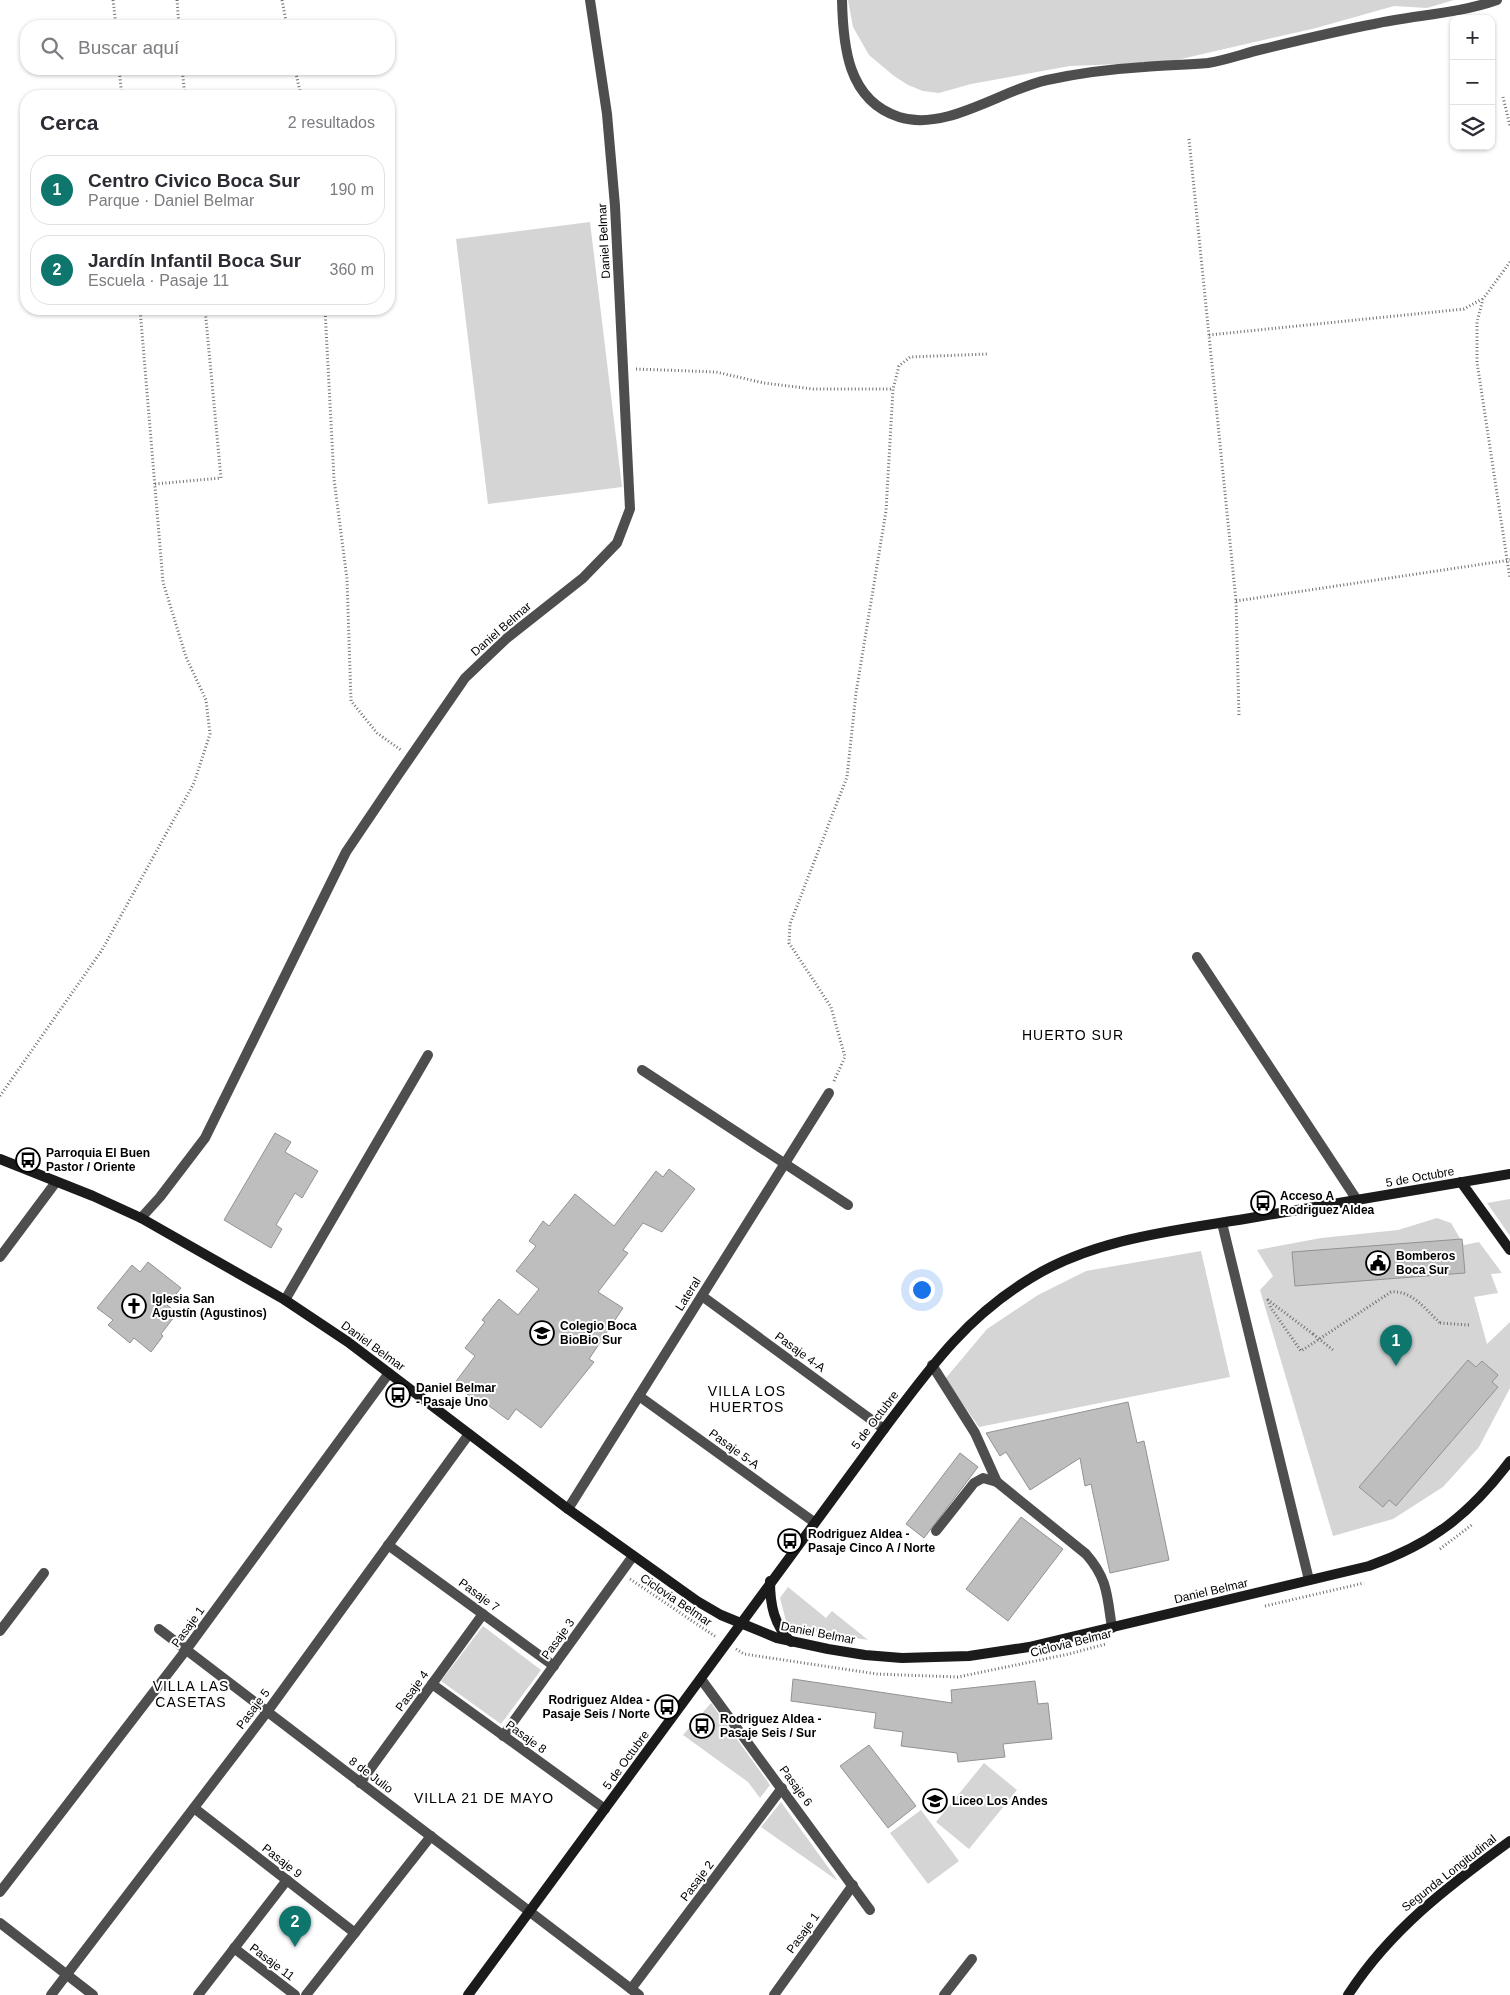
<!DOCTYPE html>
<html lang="es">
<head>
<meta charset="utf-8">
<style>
	:root { --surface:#fff; --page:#f2f2f3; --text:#2b2b33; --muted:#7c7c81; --line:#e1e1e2; --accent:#0f766e }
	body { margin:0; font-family:Helvetica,sans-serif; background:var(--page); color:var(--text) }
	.controls { position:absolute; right:15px; top:15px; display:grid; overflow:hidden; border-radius:10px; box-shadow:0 1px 4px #0004 }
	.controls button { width:45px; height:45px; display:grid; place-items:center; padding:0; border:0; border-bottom:1px solid var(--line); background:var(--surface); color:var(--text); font:25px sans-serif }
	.you { position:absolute; left:921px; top:1289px; width:18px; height:18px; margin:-12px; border:4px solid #fff; border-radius:50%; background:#1a73e8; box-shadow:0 0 0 8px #1a73e833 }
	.badge { display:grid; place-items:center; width:32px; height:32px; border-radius:50%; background:var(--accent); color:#fff; font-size:16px; font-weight:700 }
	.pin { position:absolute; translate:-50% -41px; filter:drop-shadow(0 1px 2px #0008) }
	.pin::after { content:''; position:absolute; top:26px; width:18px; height:15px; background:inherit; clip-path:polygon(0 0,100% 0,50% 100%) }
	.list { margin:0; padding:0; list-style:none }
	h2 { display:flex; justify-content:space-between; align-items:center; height:65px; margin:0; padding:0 20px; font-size:21px }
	h2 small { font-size:16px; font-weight:400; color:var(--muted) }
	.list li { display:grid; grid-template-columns:32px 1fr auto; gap:15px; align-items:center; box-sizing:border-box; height:70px; margin:0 10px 10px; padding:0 10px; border:1px solid var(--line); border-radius:20px }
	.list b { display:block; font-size:19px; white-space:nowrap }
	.list p { margin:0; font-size:16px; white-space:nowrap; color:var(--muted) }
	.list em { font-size:16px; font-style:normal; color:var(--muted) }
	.icon { flex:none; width:28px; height:28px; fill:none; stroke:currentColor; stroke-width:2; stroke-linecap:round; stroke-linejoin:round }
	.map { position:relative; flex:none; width:1510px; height:1995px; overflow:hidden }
	.search { position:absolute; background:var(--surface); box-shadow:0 1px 4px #0004; left:20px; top:20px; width:375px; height:55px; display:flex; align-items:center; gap:12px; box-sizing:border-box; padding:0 18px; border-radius:20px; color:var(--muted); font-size:19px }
	.panel { position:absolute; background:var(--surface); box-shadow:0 1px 4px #0004; left:20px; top:90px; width:375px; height:225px; border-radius:20px }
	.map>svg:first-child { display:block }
</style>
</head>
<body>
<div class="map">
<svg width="1510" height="1995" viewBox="0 0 1510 1995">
	<rect width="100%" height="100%" fill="#fff"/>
	<g fill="#d5d5d5">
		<path d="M848,0H1454L1427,8L1394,6L1316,28L1168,62L1070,66L971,84L939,93L923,91L908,85L894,76L869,55L853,27Z"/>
		<path d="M590,222L622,487L488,504L456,239Z"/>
		<path d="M1510,1199V1236L1487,1203Z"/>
		<path d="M1437,1218L1451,1223L1464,1245L1479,1242L1502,1273L1491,1274L1498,1293L1474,1297L1487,1344L1510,1322V1388L1479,1447L1443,1487L1393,1519L1333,1536L1260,1290L1273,1276L1257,1250L1321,1238L1398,1230Z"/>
		<path d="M1201,1251L1230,1377L979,1427L945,1379L987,1329L1038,1295L1086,1271Z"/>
		<path d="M788,1587L826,1618L832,1611L868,1640L795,1628L786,1621L780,1598Z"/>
		<path d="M483,1626L541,1670L501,1724L441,1681Z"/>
		<path d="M711,1703L770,1785L760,1798L748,1782L683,1735Z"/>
		<path d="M984,1763L1017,1790L969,1849L936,1822Z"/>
		<path d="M781,1802L838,1881L761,1827Z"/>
		<path d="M921,1810L959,1861L928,1884L890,1833Z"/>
	</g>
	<g fill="#bebebe" stroke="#929292">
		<path d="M275,1133L291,1142L285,1152L318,1171L302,1198L295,1193L276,1225L282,1229L271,1248L224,1220Z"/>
		<path d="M669,1169L695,1189L662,1232L643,1223L623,1250L628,1253L598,1292L623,1308L589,1359L594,1362L541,1428L516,1409L508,1420L477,1397L475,1400L454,1384L475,1356L465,1348L485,1322L482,1320L499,1299L518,1315L539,1289L516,1271L536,1246L529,1241L543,1221L549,1226L575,1194L614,1226L656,1171L663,1177Z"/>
		<path d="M1462,1239L1465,1273L1295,1286L1292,1252Z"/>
		<path d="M148,1262L181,1288L167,1305L177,1313L161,1334L163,1336L151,1352L134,1338L130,1343L108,1325L113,1320L97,1308L132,1265L140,1272Z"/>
		<path d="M1468,1360L1476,1367L1482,1361L1498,1375L1492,1382L1498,1387L1396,1506L1389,1500L1383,1507L1359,1487Z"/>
		<path d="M1128,1402L1137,1443L1144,1441L1169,1560L1110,1573L1091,1484L1085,1486L1080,1458L1030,1490L1006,1452L1000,1456L986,1433Z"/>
		<path d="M960,1453L978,1467L924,1538L906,1524Z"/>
		<path d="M1021,1517L1063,1549L1008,1621L966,1589Z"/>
		<path d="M793,1679L952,1703L951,1690L1035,1681L1038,1704L1048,1703L1052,1739L1003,1744L1005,1757L958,1762L957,1753L901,1746L903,1732L874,1728L876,1713L791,1701Z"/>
		<path d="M869,1745L916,1806L888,1828L840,1766Z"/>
	</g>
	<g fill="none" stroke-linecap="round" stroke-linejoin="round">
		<g stroke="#707070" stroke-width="3" stroke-dasharray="1 2.5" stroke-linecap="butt">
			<path d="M113,0L116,26"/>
			<path d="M177,0L179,26"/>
			<path d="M282,0L287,26"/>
			<path d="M119,69L122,96"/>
			<path d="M182,69L185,96"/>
			<path d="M295,69L301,96"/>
			<path d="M1503,97L1510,126"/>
			<path d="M1189,139L1236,601L1239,716"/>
			<path d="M1510,262L1483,299L1477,322V362L1510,579"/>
			<path d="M325,309L334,479L347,579L351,701L377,733L401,750"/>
			<path d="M1209,335L1464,309L1482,299"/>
			<path d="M636,369L716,372L764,383L813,389H893"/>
			<path d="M155,484L221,478L205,309"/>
			<path d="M1236,601L1510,560"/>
			<path d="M834,1081L845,1057L831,1007L789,943L790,924L847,777L856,693L886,511L893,389L899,366L910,357L988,354"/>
			<path d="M0,1096L102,950L194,783L210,734L206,700L186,657L163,582L140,309"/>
			<path d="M1440,1323L1470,1325"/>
			<path d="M1313,1334L1333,1350"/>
			<path d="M1440,1549L1473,1524"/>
			<path d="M630,1579L716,1637"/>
			<path d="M1265,1606L1364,1583"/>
			<path d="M736,1649L744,1654L877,1674L958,1677L1069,1654L1106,1644"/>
		</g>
		<g stroke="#4e4e4e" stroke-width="10">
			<path d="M842,0C843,45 847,100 899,117C946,132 1001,90 1047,80C1079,73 1112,69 1144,67C1166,65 1187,65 1208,63C1227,60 1245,53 1263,49C1300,40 1337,31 1374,24C1415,15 1457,14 1497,0"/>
			<path d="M932,1365L975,1433L997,1482L1086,1554C1108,1579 1107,1596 1112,1628"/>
			<path d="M936,1531L974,1483L983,1478L997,1482"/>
		</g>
		<g stroke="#4e4e4e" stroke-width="10">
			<path d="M1197,957L1357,1200"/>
			<path d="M642,1070L848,1205"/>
			<path d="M141,1218L160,1197L205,1138L346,852L398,775L465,678L507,638L583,578L617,543L630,509L615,206L607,114L590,0"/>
			<path d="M1222,1223L1309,1580"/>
			<path d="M0,1257L56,1182"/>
			<path d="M702,1296L884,1429"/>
			<path d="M285,1300L428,1055"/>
			<path d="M639,1396L814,1522"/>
			<path d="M568,1509L829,1093"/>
			<path d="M388,1545L554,1666"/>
			<path d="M159,1629L639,1995"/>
			<path d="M0,1631L44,1573"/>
			<path d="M701,1679L870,1910"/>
			<path d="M432,1684L605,1809"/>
			<path d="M503,1736L633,1556"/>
			<path d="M360,1783L483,1614"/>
			<path d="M194,1808L355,1933"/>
			<path d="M0,1892L186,1650L389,1373"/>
			<path d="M0,1923L93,1995"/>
			<path d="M234,1948L295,1995"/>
			<path d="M631,1989L782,1788"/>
			<path d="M51,1995L267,1712L469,1434"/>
			<path d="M198,1995L287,1880"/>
			<path d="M306,1995L431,1836"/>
			<path d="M774,1995L853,1885"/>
			<path d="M944,1995L972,1959"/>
		</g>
		<g stroke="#1b1b1b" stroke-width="10">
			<path d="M0,1159L93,1196L141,1218L285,1300L348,1342L568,1509L697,1601L721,1615L777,1638L828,1649L865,1655L902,1658L969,1656L1029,1647L1369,1566C1432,1544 1470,1514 1510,1461"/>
			<path d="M1461,1182L1510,1250"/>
			<path d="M770,1581C770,1605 774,1625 791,1642"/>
			<path d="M468,1995L884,1429C929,1369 965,1318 1031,1278C1097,1237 1181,1230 1256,1217C1341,1203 1425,1188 1510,1174"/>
			<path d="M1348,1995C1390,1930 1448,1886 1510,1841"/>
		</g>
		<path stroke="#707070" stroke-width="3" stroke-dasharray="1 2.5" stroke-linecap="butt" d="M1313,1334L1268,1300L1271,1308L1301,1351L1391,1292C1412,1290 1426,1310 1440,1323"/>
	</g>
	<defs>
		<g id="bus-ring" transform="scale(1.25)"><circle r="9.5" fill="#fff" stroke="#000" stroke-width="1.5"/><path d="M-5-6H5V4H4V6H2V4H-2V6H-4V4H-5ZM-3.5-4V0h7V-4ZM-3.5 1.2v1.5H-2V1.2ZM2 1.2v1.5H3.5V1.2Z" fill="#000"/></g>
		<g id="civic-ring" transform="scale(1.25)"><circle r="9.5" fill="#fff" stroke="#000" stroke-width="1.5"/><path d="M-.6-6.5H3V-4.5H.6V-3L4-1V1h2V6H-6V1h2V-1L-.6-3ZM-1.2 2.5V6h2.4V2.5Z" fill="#000"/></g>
		<g id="church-ring" transform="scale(1.25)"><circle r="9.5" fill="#fff" stroke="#000" stroke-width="1.5"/><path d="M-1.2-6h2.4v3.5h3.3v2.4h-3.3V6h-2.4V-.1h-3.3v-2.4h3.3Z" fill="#000"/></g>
		<g id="school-ring" transform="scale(1.25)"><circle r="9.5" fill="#fff" stroke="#000" stroke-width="1.5"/><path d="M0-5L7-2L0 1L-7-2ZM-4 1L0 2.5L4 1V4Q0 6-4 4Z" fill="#000"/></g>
	</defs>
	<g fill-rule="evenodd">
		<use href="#bus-ring" x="28" y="1160"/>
		<use href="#bus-ring" x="1263" y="1203"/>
		<use href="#civic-ring" x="1378" y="1263"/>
		<use href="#church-ring" x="134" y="1306"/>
		<use href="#school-ring" x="542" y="1333"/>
		<use href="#bus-ring" x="398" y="1395"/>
		<use href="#bus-ring" x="790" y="1541"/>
		<use href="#bus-ring" x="667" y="1707"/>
		<use href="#bus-ring" x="702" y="1726"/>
		<use href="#school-ring" x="935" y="1801"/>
	</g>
	<g text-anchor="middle" stroke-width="4" stroke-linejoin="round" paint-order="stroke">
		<g font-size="12" fill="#000" stroke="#fff">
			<text transform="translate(604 241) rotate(-93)" y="4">Daniel Belmar</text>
			<text transform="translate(501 629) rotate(-41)" y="4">Daniel Belmar</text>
			<text transform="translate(1420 1177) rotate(-10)" y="4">5 de Octubre</text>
			<text transform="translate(688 1294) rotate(-58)" y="4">Lateral</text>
			<text transform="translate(373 1346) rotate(36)" y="4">Daniel Belmar</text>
			<text transform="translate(800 1352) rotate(36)" y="4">Pasaje 4-A</text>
			<text transform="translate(875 1420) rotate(-53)" y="4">5 de Octubre</text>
			<text transform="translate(734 1449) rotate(36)" y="4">Pasaje 5-A</text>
			<text transform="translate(1211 1591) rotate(-13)" y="4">Daniel Belmar</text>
			<text transform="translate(479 1595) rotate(36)" y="4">Pasaje 7</text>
			<text transform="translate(676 1600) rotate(34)" y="4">Ciclovia Belmar</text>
			<text transform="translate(188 1627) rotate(-54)" y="4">Pasaje 1</text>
			<text transform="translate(818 1633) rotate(11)" y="4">Daniel Belmar</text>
			<text transform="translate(558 1639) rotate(-54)" y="4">Pasaje 3</text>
			<text transform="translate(1071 1643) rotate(-14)" y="4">Ciclovia Belmar</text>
			<text transform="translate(412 1691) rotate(-54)" y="4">Pasaje 4</text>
			<text transform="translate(253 1709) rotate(-53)" y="4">Pasaje 5</text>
			<text transform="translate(526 1737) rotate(36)" y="4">Pasaje 8</text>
			<text transform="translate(626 1760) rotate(-54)" y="4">5 de Octubre</text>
			<text transform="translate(371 1775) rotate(37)" y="4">8 de Julio</text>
			<text transform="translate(796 1786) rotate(54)" y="4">Pasaje 6</text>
			<text transform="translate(282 1861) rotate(38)" y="4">Pasaje 9</text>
			<text transform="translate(1449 1873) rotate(-38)" y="4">Segunda Longitudinal</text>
			<text transform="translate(697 1881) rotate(-53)" y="4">Pasaje 2</text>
			<text transform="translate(803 1933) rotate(-54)" y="4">Pasaje 1</text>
			<text transform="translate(272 1962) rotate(37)" y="4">Pasaje 11</text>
		</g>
		<g font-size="12" font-weight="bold" fill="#000" stroke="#fff" text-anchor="start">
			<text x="46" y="1157">Parroquia El Buen<tspan x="46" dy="14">Pastor / Oriente</tspan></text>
			<text x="1280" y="1200">Acceso A<tspan x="1280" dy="14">Rodriguez Aldea</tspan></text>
			<text x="1396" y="1260">Bomberos<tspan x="1396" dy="14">Boca Sur</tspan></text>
			<text x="152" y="1303">Iglesia San<tspan x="152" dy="14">Agustín (Agustinos)</tspan></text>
			<text x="560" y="1330">Colegio Boca<tspan x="560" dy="14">BioBio Sur</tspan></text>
			<text x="416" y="1392">Daniel Belmar<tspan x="416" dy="14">- Pasaje Uno</tspan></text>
			<text x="808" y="1538">Rodriguez Aldea -<tspan x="808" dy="14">Pasaje Cinco A / Norte</tspan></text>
			<text x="650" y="1704" text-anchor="end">Rodriguez Aldea -<tspan x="650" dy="14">Pasaje Seis / Norte</tspan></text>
			<text x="720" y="1723">Rodriguez Aldea -<tspan x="720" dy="14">Pasaje Seis / Sur</tspan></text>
			<text x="952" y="1805">Liceo Los Andes</text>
		</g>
		<g font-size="14" letter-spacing="1" fill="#000" stroke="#fff">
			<text x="1073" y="1040">HUERTO SUR</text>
			<text x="747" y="1396">VILLA LOS<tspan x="747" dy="16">HUERTOS</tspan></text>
			<text x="191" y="1691">VILLA LAS<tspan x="191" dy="16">CASETAS</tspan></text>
			<text x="484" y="1803">VILLA 21 DE MAYO</text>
		</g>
	</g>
</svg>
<div class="controls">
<button>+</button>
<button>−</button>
<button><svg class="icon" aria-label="layers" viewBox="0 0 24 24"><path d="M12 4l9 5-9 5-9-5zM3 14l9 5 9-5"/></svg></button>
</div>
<div class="you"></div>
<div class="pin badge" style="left:1396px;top:1366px">1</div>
<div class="pin badge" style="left:295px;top:1947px">2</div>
<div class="search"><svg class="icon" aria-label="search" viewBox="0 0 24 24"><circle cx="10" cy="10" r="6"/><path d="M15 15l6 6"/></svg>Buscar aquí</div>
<section class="panel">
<h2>Cerca<small>2 resultados</small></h2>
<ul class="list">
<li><span class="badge">1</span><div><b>Centro Civico Boca Sur</b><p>Parque · Daniel Belmar</p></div><em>190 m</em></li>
<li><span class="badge">2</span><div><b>Jardín Infantil Boca Sur</b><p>Escuela · Pasaje 11</p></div><em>360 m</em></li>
</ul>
</section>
</div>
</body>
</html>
